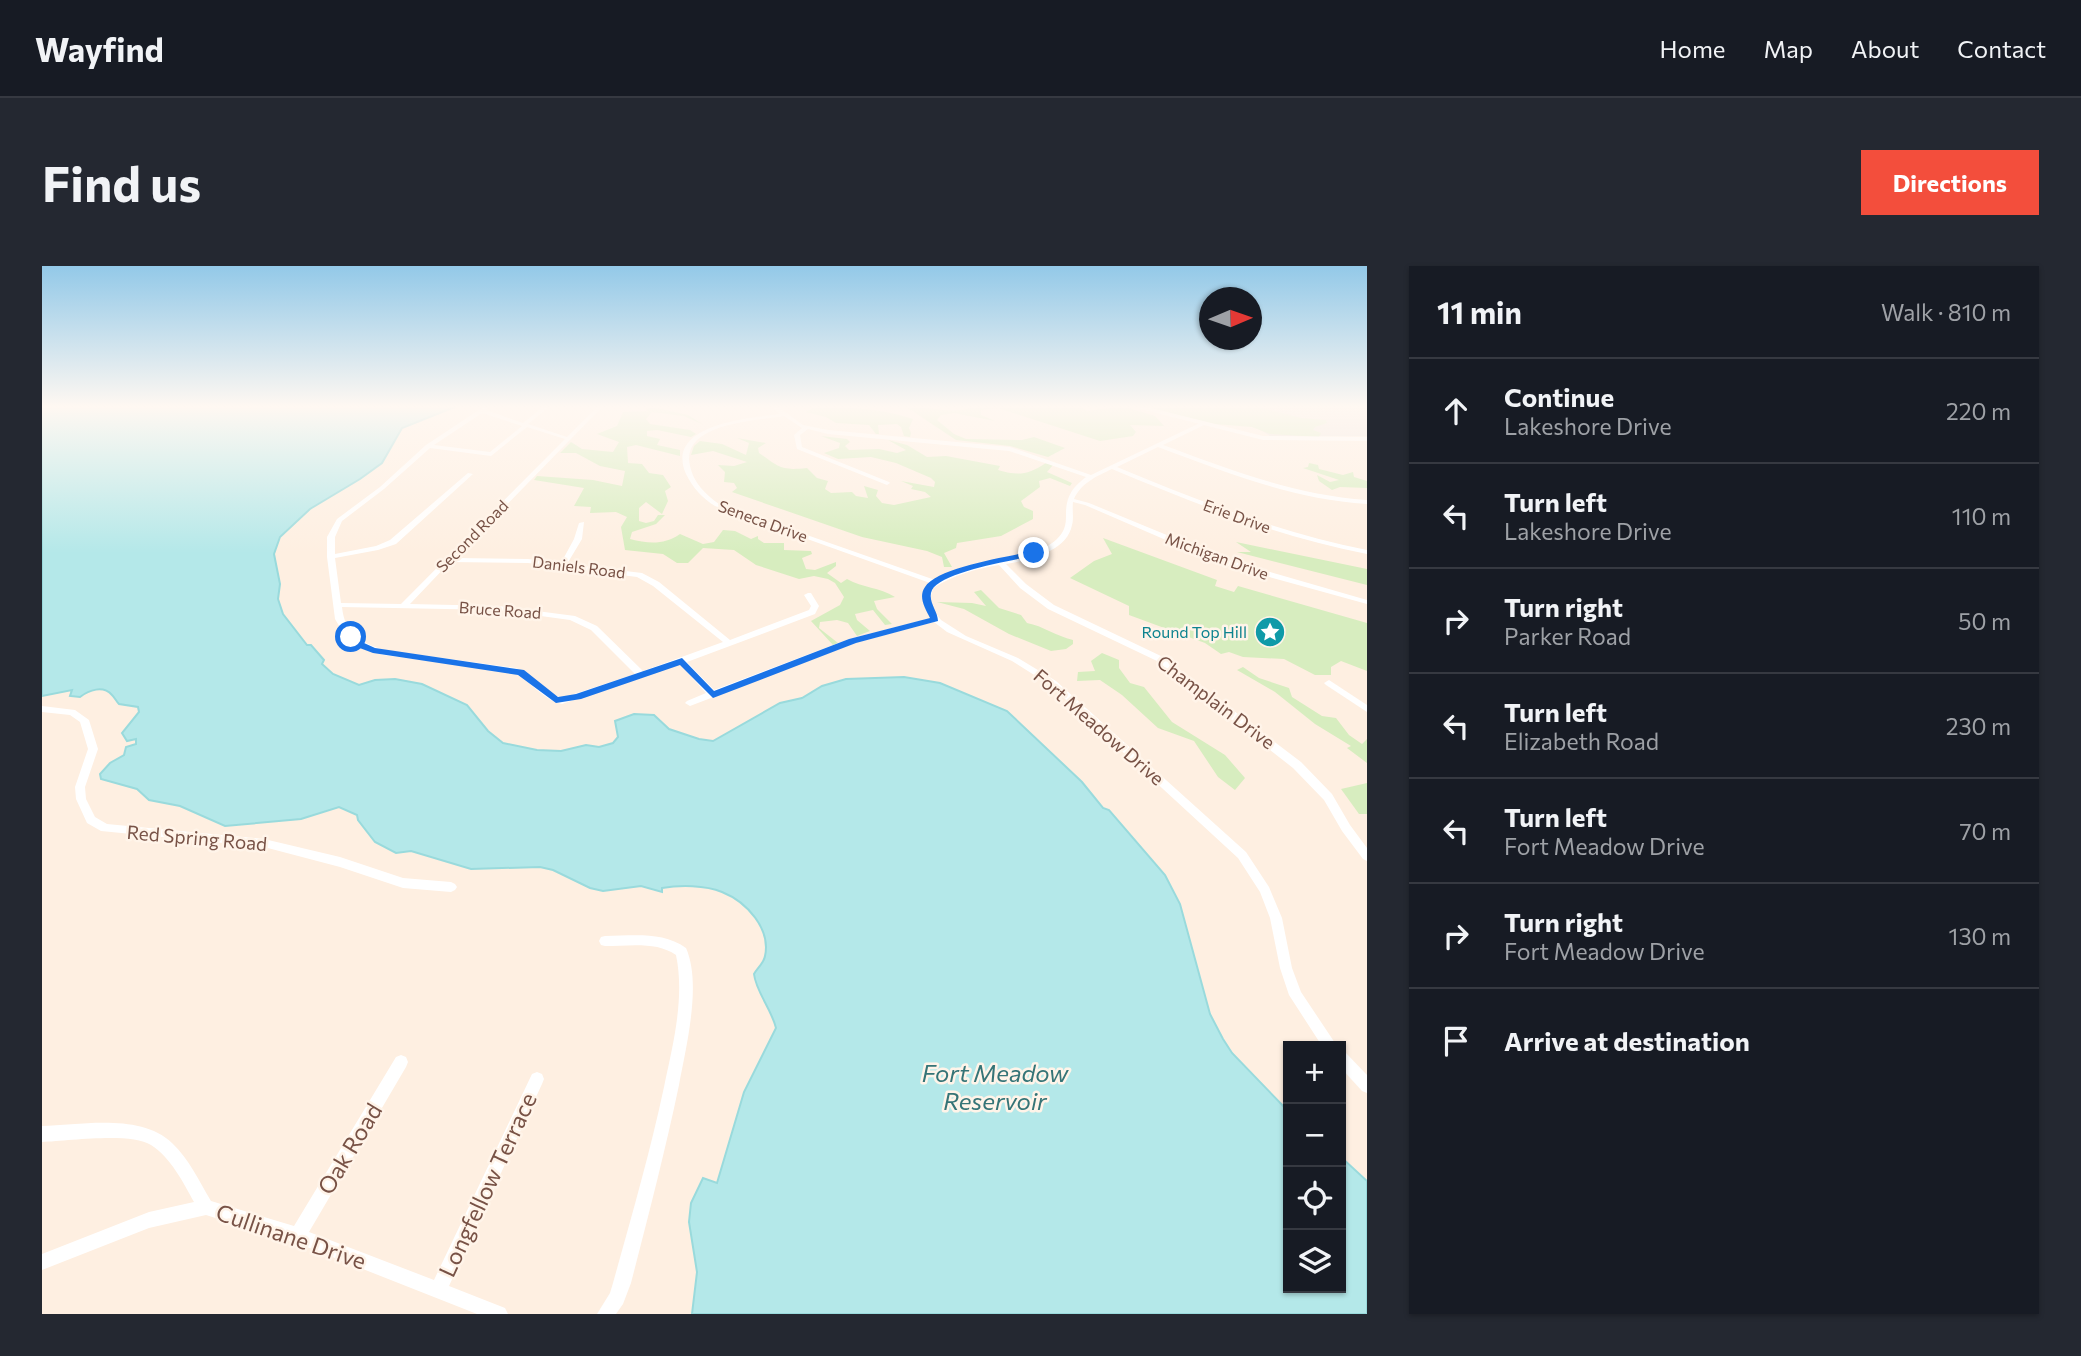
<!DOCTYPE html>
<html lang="en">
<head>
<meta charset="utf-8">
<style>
	:root { --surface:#171b24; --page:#242831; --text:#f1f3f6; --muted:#9ea1a6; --line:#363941; --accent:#f34e3c }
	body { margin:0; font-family:Commissioner,sans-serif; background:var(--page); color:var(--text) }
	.controls { position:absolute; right:21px; bottom:21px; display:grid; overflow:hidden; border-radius:0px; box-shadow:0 2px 5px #0004 }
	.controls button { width:63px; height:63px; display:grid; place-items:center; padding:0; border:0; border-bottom:2px solid var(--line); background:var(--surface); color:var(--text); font:35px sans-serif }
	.compass { position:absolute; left:1157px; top:21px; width:63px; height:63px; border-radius:50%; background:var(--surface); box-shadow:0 2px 5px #0004; rotate:88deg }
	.stop { position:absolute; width:21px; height:21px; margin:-16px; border:5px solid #1a73e8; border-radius:50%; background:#fff }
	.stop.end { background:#1a73e8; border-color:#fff; box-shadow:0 2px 7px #0008 }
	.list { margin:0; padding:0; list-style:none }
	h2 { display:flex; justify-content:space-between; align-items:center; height:91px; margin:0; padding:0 28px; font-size:30px }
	h2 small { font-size:23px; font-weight:400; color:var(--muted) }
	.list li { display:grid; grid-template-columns:46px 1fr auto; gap:21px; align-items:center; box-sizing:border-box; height:105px; padding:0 28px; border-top:2px solid var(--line) }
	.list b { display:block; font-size:26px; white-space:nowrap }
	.list p { margin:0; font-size:23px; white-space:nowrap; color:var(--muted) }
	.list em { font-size:23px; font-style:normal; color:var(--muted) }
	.icon { flex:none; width:38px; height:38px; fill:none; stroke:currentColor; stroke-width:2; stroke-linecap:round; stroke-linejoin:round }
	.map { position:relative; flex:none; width:1325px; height:1048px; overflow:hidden; border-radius:0px }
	header { display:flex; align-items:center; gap:42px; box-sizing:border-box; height:98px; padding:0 35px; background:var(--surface); border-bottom:2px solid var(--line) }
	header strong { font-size:33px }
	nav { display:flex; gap:38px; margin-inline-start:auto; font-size:24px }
	.intro { display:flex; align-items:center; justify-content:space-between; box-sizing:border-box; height:168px; padding:0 42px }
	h1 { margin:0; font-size:49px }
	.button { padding:18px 32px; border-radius:0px; background:var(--accent); color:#fff; font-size:24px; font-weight:700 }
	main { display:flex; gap:42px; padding:0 42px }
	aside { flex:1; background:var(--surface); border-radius:0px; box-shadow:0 2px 5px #0004 }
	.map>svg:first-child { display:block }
</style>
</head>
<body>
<header>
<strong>Wayfind</strong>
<nav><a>Home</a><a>Map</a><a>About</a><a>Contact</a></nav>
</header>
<div class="intro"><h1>Find us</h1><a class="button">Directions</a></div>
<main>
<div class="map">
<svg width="1325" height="1048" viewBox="0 0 1325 1048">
	<rect width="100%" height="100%" fill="#feefe1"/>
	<path fill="#ede3dd" d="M1159,140H1325V170H1228L1209,158Z"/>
	<g fill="#d7edbf">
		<path d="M606,140L646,149L660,158L642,150L610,146L604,153L608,158L648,164L654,168L649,171L615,164L605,165V170L618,173L615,179L638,184V190L594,179L585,181L586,197L600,198L607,207L621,209L629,221L623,225L626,235L620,248L604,236L597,242V255L604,257L612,255L616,249H623L614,258L590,266L588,273C607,278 622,279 638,268L661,278L672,276L681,264L693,265L709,273L716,270V273L722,277H742V284L769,285L770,288L760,292L764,303L773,304L794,296V300L785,307L799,317L805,313C821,322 837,321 853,331L832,335L835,343L850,358L843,359L831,344L813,348L815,354L828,365L815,370L806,357L795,354L778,356L777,362L796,377L791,379L769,355L798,339L802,331L793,317L786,313L772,310L757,313L714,299L692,284L661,282L646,297H635L621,288L583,284L579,261L585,251L574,246L548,247L549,241L532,240L542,222L492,214L495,210L551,214L580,220L583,205L558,200L534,187H518L529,176L540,183L571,186L577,176L555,168L575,160L581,146L604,145Z"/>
		<path d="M765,140C801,140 837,142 871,153L867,162L869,167L868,171L862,170L859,161L855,158L836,159L837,168H834L827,159L794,157L784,151L764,146L770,143Z"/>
		<path d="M863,140C888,140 911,150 935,140H1038L1045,145L1080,140L1113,150L1122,160L1088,159L1094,166L1091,170L1058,175L956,142L939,144V149L953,155L912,147L899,149L895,154L912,168L924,173L980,174L992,171L1023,182L1006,191L968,180L914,174Z"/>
		<path d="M1098,140H1212L1259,152L1284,154L1285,157L1273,161L1271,164L1279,167L1277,171L1228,168L1210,161L1173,158Z"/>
		<path d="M779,170L805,173L808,176L803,180L807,184L837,183L855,187L864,184L846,174L865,179L885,191L904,190L958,200L956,204C976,210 986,209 1004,197L1011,199L1005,206L1030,217L1028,220L1008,212L997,215L998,221L979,235L982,241L991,245V253L959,270L915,277L914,282L902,287L910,301H902L900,291L885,285L820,271L690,226L695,222L692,217L682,216L683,206L676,199L692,200L705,196L671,185L649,189L652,180L658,175L680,178L704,189L707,177L695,172L724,177L716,182L717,187C737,201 738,205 765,202L775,212L786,215L783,223L789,227L810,226L814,230L826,232L822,220L836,224L834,230L840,237L852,239L889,231L883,226L869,223L871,220L859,215L892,221L893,216L889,212L854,197L829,191L796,193L782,187L797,182L798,177Z"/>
		<path d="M1267,197L1276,199L1277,203L1301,209L1311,206L1312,211L1325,215V222L1298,221L1290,224L1277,215L1275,209L1288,216L1297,214L1261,202L1266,201Z"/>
		<path d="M1061,272L1175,314L1173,320L1192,326L1196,320L1325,357V405L1299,395L1289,401V409H1273L1242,393L1201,391L1187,386L1179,388L1163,377L1087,349V340L1028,312L1052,295L1070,288Z"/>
		<path d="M1194,276L1325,303V319L1195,286H1209Z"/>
		<path d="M939,324L957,342L979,349L985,357C1001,360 1014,370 1031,374V378L1024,383L1009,385L967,368L922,343L895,336L930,337L944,340L932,326Z"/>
		<path d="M1060,387L1077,394V402L1088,417L1102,421L1130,456L1183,489L1203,512L1193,524L1176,511L1152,475L1116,462L1080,429L1058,414L1035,415L1036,406L1053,405L1049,395Z"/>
		<path d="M1201,401L1217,412L1247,422L1250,431L1280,450L1294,452L1307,469L1320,478L1325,473V497L1305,482L1309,480L1273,458L1233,426L1195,404Z"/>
		<path d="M1325,517V548H1317L1299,523Z"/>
	</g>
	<path fill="#b4e8e9" stroke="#99dadc" stroke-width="2" d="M0,140H415L360,162L340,197L318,213L268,243L238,271L232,288L238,318L236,333L241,348L265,379H269L282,394L280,398L291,408L317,419L333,414L353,413L380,418L425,439L446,465L461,477L495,484L519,485L544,479L557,481L571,477L576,471L573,455L592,448L612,449L627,463L657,473L671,475L738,437L760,432L780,420L804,413L862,411L898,417L965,445L1040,516L1061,542L1067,544L1123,609L1138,638L1168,748L1181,773L1190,787L1246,845V1022H1299V891L1325,915V1048H650L655,1006L647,956L649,937L661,912L675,917L702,826L734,762C729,742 714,726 712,708C715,702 722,697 723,690C729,663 705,636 680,626C663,619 638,619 620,622V626L599,620L561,625L548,622L511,604L498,601L429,603L369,585L354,587L333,576L316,554L315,549L297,541L259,553L183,560L138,540L107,534L95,523L59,513L58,508L68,497L82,489L84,481L94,478V473L85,475L80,467L97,446L96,441L77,438C74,435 73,432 70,429C61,419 47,424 38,431L28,430L30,424L0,430Z"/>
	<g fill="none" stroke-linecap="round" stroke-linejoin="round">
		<g fill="#fff" fill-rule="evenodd">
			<path d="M443,140H449L444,144L481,157L502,140H508L486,158L525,171L556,140H561L413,292L486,293L519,297L532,273L537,257L542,256L540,273L525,298L600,307L617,316L688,374L767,344L769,340L762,329L766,327H769L777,340L773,348L645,396L672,424L807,373L889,352C881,342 877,325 888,317L673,240C660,232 651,222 644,208C622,158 708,152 738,148L729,140H735L761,159L786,164L968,181L1049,209L1160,156L1162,157V159L1121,179C1190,204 1251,229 1325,234V238C1250,233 1186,207 1116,181L1075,201C1157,235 1238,267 1325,284V288C1236,271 1154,238 1070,203C1055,210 1039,217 1032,233L1047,237L1183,293L1325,334V338L1177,297L1043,239L1031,236C1030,244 1032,252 1030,259C1025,286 986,294 964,298L984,318L1012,339L1121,391L1259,496L1290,528L1308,559L1325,582V595L1321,593L1300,565L1282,534L1251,502L1115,395L1006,343L978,322L957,299C933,303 912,309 891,322L888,334L892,345L899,354L924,370L976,392L1014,415L1204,586L1227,621L1240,652L1250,702L1259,726L1295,780H1280L1247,729L1238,702L1228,652L1218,626L1196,592L1008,419L970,395L905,366L892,356L813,377L648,440L643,437L645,435L664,427L638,398L520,438C499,433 489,414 469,406L341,389L316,381L305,373L293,353L285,291V271L295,253L338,221L384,179ZM440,147L480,160L448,186L392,179ZM742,150L760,162L752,169L755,183L845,219L848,217L847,216L760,181L758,169L766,163L786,168L967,185L1044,211C1031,221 1024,230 1024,247C1024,253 1024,258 1022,263C1014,283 979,291 960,294L957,293L953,295L915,304L893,314L677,238C664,229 651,216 648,200C638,157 714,155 742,150ZM485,161L523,173L359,338L299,337L293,292L336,284L354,278L431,208L426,207L348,274L334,280L293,288V271L300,255L342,223L388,182L449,190ZM408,296L486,297L595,311L611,320L681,376L601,405L555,360L533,350L456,340L368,338ZM300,341L456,344L528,354L549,364L593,408L520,432C502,426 492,409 474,402L342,384C318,376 303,369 300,341Z"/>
			<path d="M1287,414L1325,439V446L1284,419L1282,417Z"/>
			<path d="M0,440L33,444L47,454L56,483L43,521L44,533L53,551L65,558L222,573L298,591L361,612L409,616L413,618L415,621L413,624L409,626L361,622L298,601L222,581L59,565L45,557L34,533L33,521L46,483L38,456L28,449L0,446Z"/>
			<path d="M563,670C591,670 620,665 644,682C660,718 644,781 637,819C623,886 606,951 589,1017L581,1038L574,1048H555L568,1027L571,1017C589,952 608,887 622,821C631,778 643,732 634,689C615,675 586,680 563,680L559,679L557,675L559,671Z"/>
			<path d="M1299,785L1304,787L1325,809V827L1320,825L1299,802Z"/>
			<path d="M359,789L364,791L366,796L364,801L267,966L392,1014L490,808L495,806L500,808L502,813L500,818L407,1020L463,1042L466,1048H435L260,979L164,949L107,962L0,1004V988L107,946L152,936C141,916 129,892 109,879C89,866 26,875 0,876V860C39,859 99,847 130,877C147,893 157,915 169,935L252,960L354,791Z"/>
		</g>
		<path fill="#fff" fill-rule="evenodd" d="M1087,140H1101L1221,170L1325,171V175L1221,174Z"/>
	</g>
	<linearGradient id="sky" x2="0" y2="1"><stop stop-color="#93c9e8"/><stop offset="0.49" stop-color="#fff8f2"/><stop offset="1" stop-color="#fff8f2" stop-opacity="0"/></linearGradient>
	<rect width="1325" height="287" fill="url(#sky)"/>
	<path fill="#1a73e8" d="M992,285L995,289C974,294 900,305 890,324C885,335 896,345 896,355L814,377L671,432L638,399L539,433L514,437L476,409L331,387L315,381L304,371L312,369L322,377L333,382L482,404L516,431L534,428L640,392L672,425L807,373L888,352C883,342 876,331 883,321C895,301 969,290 992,285Z"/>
	<defs>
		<g id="sight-disc" transform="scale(1.575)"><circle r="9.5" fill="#0f9aa8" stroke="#fff4e9"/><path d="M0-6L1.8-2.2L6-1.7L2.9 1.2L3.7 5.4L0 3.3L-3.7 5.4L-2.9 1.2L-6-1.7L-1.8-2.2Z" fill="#fff"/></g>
	</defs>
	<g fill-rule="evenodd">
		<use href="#sight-disc" x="1228" y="366"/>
	</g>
	<g text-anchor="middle" stroke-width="5" stroke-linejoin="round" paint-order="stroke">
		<g font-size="16" fill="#785246" stroke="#fff4e9">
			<text transform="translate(1195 250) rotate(20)" y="6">Erie Drive</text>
			<text transform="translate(721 255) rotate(20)" y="6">Seneca Drive</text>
			<text transform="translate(430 270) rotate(-45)" y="6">Second Road</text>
			<text transform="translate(1175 290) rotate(20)" y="6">Michigan Drive</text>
			<text transform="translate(537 301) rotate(7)" y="6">Daniels Road</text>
			<text transform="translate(458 344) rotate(4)" y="6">Bruce Road</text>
		</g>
		<g font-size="16" fill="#0d838f" stroke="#fff4e9" text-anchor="end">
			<text x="1205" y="372">Round Top Hill</text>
		</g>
		<g font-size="19" fill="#785246" stroke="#fff4e9">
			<text transform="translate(1174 436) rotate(37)" y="7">Champlain Drive</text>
			<text transform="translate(1057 461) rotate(41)" y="7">Fort Meadow Drive</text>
			<text transform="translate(155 572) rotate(5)" y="7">Red Spring Road</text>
		</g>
		<g font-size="23" fill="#785246" stroke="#fff4e9">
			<text transform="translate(308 883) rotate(-59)" y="8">Oak Road</text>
			<text transform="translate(446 919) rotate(-65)" y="8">Longfellow Terrace</text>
			<text transform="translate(249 971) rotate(19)" y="8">Cullinane Drive</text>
		</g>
		<g font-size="24" font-style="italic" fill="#357477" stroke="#fff4e9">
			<text x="953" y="816">Fort Meadow<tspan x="953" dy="28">Reservoir</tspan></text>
		</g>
	</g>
</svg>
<div class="controls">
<button>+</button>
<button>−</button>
<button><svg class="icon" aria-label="locate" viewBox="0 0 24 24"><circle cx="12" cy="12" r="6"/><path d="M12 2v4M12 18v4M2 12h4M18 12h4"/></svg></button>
<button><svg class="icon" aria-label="layers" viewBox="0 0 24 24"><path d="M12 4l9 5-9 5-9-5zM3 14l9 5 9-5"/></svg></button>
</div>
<svg class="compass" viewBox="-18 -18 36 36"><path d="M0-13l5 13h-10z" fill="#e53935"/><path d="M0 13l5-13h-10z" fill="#9ea1a6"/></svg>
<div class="stop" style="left:309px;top:371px"></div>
<div class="stop end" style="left:992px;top:287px"></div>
</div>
<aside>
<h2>11 min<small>Walk · 810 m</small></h2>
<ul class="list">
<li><svg class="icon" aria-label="ahead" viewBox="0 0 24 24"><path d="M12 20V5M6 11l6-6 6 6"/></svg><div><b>Continue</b><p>Lakeshore Drive</p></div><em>220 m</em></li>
<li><svg class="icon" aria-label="left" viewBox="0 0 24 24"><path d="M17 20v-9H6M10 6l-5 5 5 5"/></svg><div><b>Turn left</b><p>Lakeshore Drive</p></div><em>110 m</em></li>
<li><svg class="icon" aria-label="right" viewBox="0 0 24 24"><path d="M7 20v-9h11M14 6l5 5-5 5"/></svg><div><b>Turn right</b><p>Parker Road</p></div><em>50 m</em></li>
<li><svg class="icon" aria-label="left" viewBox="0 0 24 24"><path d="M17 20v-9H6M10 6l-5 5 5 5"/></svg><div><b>Turn left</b><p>Elizabeth Road</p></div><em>230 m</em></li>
<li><svg class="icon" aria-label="left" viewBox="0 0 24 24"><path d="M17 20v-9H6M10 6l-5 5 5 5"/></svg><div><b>Turn left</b><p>Fort Meadow Drive</p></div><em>70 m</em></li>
<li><svg class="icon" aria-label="right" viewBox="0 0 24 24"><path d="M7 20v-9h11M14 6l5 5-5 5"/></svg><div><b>Turn right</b><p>Fort Meadow Drive</p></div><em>130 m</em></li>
<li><svg class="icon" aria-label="arrive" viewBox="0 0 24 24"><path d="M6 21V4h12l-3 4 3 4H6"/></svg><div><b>Arrive at destination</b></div></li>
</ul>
</aside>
</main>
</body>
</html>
